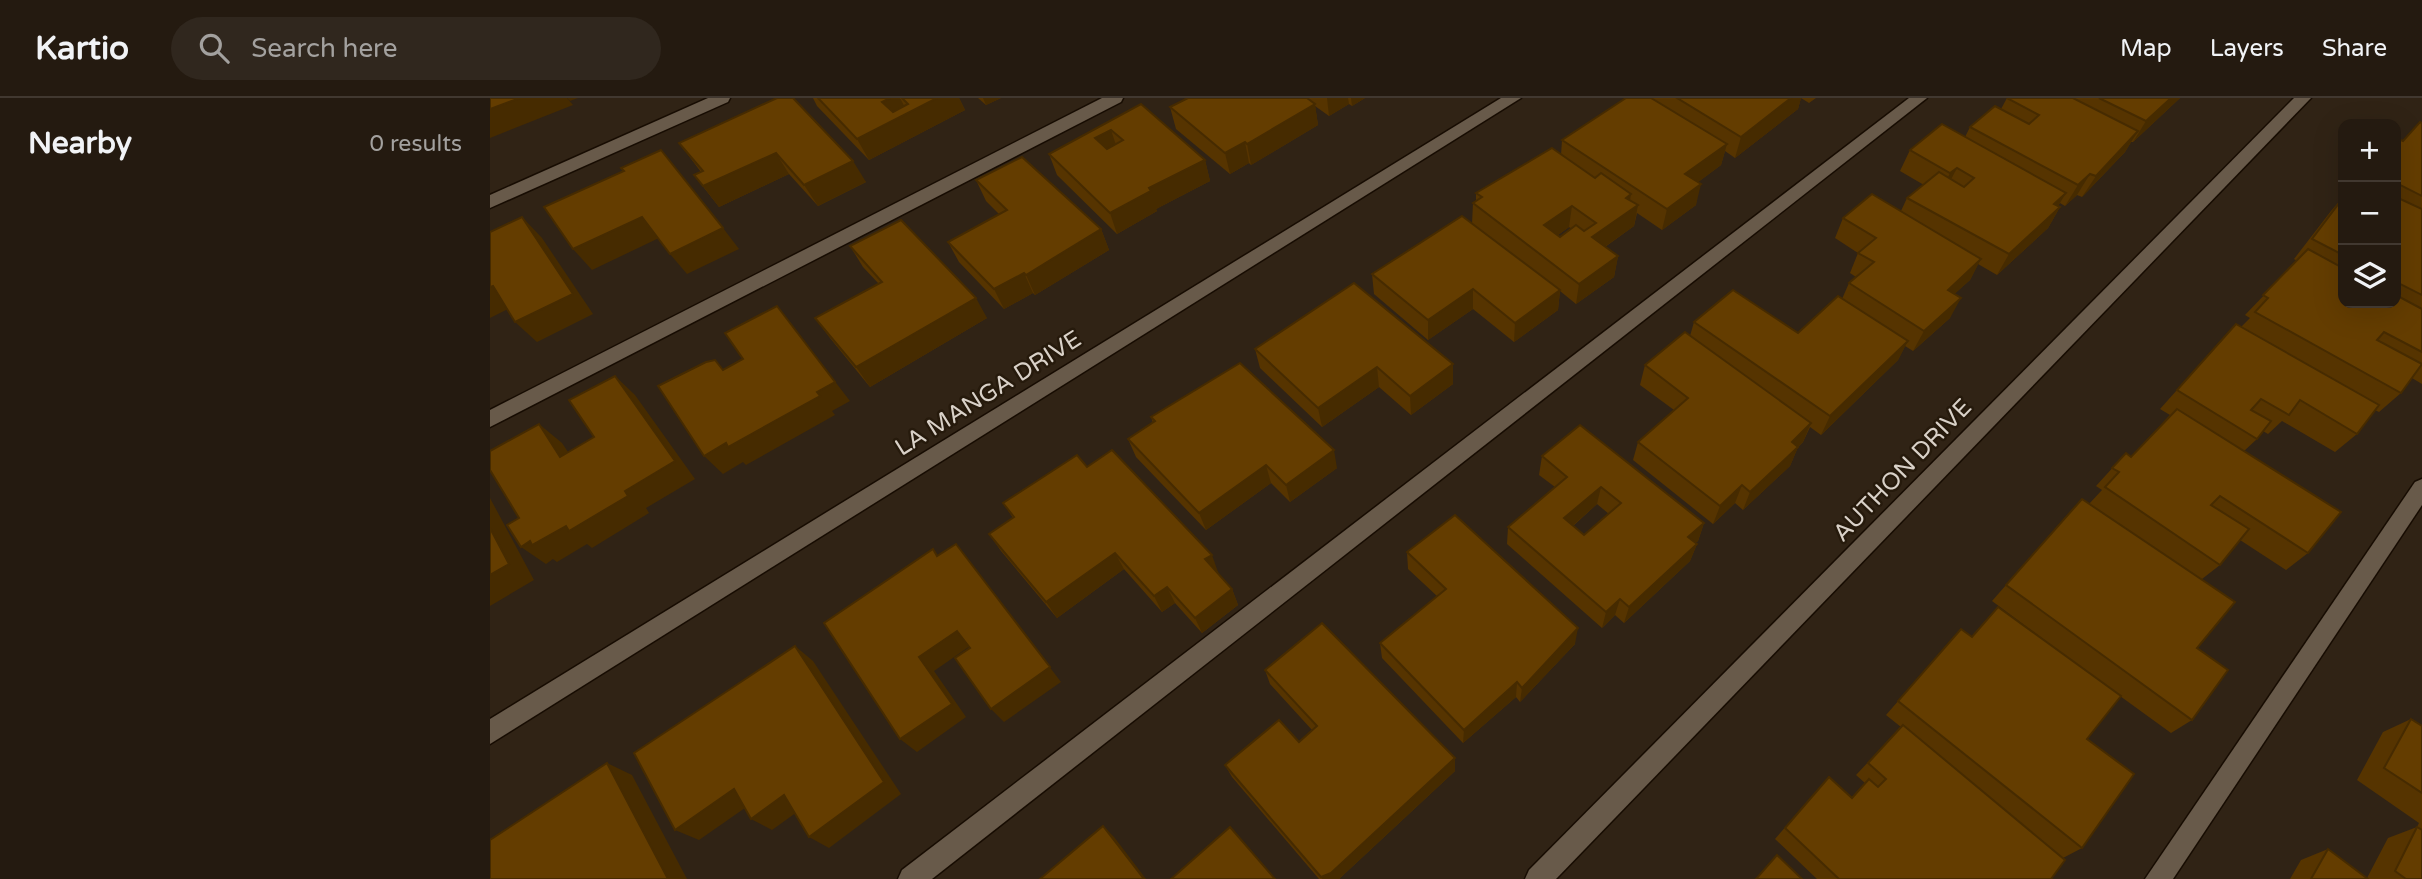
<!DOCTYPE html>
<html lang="en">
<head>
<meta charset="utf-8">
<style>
	:root { --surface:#241a10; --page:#30271e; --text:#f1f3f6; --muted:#a3a19f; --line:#413830 }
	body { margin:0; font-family:"Varela Round",sans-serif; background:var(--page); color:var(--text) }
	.controls { position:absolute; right:21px; top:21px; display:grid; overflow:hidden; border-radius:14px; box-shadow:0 7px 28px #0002 }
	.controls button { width:63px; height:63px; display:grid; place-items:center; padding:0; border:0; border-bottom:2px solid var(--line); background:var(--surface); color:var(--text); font:35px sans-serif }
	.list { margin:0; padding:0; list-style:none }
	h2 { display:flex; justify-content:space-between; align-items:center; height:91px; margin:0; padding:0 28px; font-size:30px }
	h2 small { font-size:23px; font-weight:400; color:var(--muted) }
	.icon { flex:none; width:38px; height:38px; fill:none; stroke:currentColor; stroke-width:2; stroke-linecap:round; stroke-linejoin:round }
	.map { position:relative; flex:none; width:1932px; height:781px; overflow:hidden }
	header { display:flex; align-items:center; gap:42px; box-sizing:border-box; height:98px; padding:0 35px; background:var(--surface); border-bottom:2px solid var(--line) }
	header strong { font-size:33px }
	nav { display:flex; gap:38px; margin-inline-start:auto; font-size:24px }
	.search { width:490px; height:63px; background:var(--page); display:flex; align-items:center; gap:18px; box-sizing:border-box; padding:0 24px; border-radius:38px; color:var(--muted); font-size:26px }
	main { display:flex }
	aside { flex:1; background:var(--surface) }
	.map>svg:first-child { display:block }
</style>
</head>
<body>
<header>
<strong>Kartio</strong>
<div class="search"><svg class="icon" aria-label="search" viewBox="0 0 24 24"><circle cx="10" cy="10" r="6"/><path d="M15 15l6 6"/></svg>Search here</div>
<nav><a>Map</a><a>Layers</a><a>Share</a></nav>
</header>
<main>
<aside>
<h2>Nearby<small>0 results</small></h2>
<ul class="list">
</ul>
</aside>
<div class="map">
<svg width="1932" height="781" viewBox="0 0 1932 781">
	<rect width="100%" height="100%" fill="#302315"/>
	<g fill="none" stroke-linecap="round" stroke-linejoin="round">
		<g stroke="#170c02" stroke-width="3">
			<g id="lane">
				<path d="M612,0H633L631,4L0,329V312Z"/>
				<path d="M1419,0H1437L442,781H408L412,772Z"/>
				<path d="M1932,381V407L1683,781H1655L1925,384Z"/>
			</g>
		</g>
		<g stroke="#170c02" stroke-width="3">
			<g id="street">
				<path d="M218,0H240L238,4L0,110V97Z"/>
				<path d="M1804,0H1821L1066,781H1035L1039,772Z"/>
			</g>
		</g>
		<g stroke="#170c02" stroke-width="3">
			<path id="secondary" d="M1011,0H1031L0,646V621Z"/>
		</g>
		<use href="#lane" fill="#685a4a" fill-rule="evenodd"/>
		<use href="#street" fill="#685a4a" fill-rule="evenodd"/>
		<use href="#secondary" fill="#685a4a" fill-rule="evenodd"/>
	</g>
	<g fill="#563400" fill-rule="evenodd">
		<path d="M287,0L376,84L328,108L299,76L229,109L204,77L211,74L189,45Z"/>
		<path d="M323,0H469L475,12L379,62L327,8Z"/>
		<path d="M488,0H511L496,7Z"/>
		<path d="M698,0H875L862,8L859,6L839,18L825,8L828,27L761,67L759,65L740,76L686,31L680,9Z"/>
		<path d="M1162,0H1326L1319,5L1311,0L1308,11L1245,60L1235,53L1231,67L1208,84L1206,107L1172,132L1147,115L1144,128L1115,149L1128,158L1124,179L1086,206L1070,193L1068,212L1024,244L983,211L938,242L884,196L882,176L982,126L983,105L986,103V95L1071,57L1072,42ZM1079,129L1082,131L1070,139L1068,137Z"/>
		<path d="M1517,0H1690L1643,44H1641L1635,54L1592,99L1587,97L1575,108L1570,105L1568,108L1570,109L1558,130L1507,177L1488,166L1480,182L1464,196L1460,220L1423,253L1415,248L1408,262L1331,337L1320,329L1313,344L1308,349L1300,368L1253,412L1245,405L1223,426L1143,362L1148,344L1184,312L1150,287L1155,267L1200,238L1204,224L1308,235L1352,201L1359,185L1366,179L1360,175L1368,155L1345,140L1353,120L1411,113L1417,100L1434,87L1410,73L1420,52L1475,39L1480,29L1511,11Z"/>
		<path d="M651,6L715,62L720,83L666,111L667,113L627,136L567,77L559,56Z"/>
		<path d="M1930,24L1932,25V286L1922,280L1911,295L1889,314L1885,312L1867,336L1845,354L1792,323L1778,336L1773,333L1767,341L1754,353L1818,455L1796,472L1750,442L1730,467L1712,481L1702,622L1681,635L1630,598L1597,641L1592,750L1573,760L1546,738L1561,781H1327L1285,741L1339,679L1361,700L1375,685L1366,677L1411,629L1396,617L1457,547L1481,539L1508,509L1581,562L1502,503L1576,419L1599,406L1612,392L1606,388L1636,355L1641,359L1680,317L1670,311L1746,226L1751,229L1760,220L1755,217L1807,163L1804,161L1841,113L1853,99V205H1906V40L1912,43Z"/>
		<path d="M486,82L611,131L619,152L545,197L543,195L514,211L469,164L458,144L509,116L496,103Z"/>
		<path d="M360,148L497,220L380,289L340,240L325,220L389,186L373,169Z"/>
		<path d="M765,251L963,266V286L921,317L889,289L832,329L770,270Z"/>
		<path d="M661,319L847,370L800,404L781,385L716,432L646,359L638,341L663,325Z"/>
		<path d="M1052,358L1214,425L1208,443L1205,445L1207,446L1200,463L1134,525L1125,517L1112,530L1017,446L1018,429L1065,389L1049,377ZM1107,406L1119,416L1094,437L1083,428Z"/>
		<path d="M597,369L728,474L727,475L742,491L748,507L712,535L685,505L672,514L634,471L567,520L511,453L499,436L523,420L513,405Z"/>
		<path d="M917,454L1085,546L1030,604L1026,599L973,645L892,560L890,545L947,498L918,471Z"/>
		<path d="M775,572L965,660V673L849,781H829L742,679L735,667L809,644L822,632L780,586Z"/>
		<path d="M1921,621L1932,628V781H1800L1811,762L1838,751L1877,780L1898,740L1927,729L1929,725L1867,682L1893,634Z"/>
	</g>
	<g fill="#462b00">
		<path d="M30,0H77L83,7L0,40V11Z"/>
		<path d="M77,0H88L80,3Z"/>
		<path d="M400,0H410L418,15L447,0H469L475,12L379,62L367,41L392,4Z"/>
		<path d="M493,0H511L496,7Z"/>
		<path d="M837,0H858L859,6L839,18Z"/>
		<path d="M861,0H875L862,8Z"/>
		<path d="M1301,0H1311L1308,11L1245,60L1251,39Z"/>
		<path d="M1681,0H1690L1643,44L1656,23Z"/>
		<path d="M825,6L828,27L761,67L757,46Z"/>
		<path d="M621,32L628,53L613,61L605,40Z"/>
		<path d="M1648,33L1635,54L1592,99L1606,78Z"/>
		<path d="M755,44L759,65L740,76L735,55Z"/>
		<path d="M1237,46L1231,67L1191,97L1195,76Z"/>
		<path d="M286,55L299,76L229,109L213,88Z"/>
		<path d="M715,62L720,83L666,111L667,113L627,136L620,115L659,90Z"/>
		<path d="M363,63L376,84L328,108L314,87Z"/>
		<path d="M1467,70L1456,91L1450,96L1460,75Z"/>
		<path d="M1600,76L1587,97L1575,108L1588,87Z"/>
		<path d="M1211,86L1206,107L1172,132L1177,111Z"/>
		<path d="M1576,95L1564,115L1570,109L1558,130L1507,177L1519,156L1564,106Z"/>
		<path d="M1141,96L1138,115L1148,107L1144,128L1099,160L1102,139L1136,100Z"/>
		<path d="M1082,108L1079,129L1053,148L1054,127Z"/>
		<path d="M32,119L52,140L103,216L47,244L25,224Z"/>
		<path d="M152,119L169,140L102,172L83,151Z"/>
		<path d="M233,130L249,151L197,176L180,156Z"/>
		<path d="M611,131L619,152L545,197L536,177Z"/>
		<path d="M1128,158L1124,179L1086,206L1089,186Z"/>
		<path d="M1491,161L1480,182L1447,212L1458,192Z"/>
		<path d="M534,175L543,195L514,211L504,191Z"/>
		<path d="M3,188L24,208L0,220V189Z"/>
		<path d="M983,191V211L938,242V222Z"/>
		<path d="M1070,192L1068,212L1024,244L1025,225Z"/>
		<path d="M486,200L497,220L380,289L366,269Z"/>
		<path d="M1471,200L1460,220L1423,253L1434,233Z"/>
		<path d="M287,208L360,303L342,313L345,317L256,367L253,364L233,376L214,358L327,294Z"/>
		<path d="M1418,243L1408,262L1331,337L1340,318Z"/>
		<path d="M963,266V286L921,317L920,298Z"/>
		<path d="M887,269L889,289L832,329L828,310Z"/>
		<path d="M125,278L145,297L205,381L156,410L159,415L102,450L97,446L67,464L63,461L56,466L31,449L135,393Z"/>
		<path d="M1321,325L1313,344L1293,362L1302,344Z"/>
		<path d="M49,326L72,345L93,377L70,359Z"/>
		<path d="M1308,349L1300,368L1253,412L1260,394Z"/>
		<path d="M844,352L847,370L800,404L796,387Z"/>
		<path d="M776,367L781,385L716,432L709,415Z"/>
		<path d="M1252,387L1245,405L1223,426L1230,408Z"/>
		<path d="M1111,389L1107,406L1071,438L1074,420Z"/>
		<path d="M0,400L44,482L0,508Z"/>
		<path d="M1214,425L1208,443L1192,456L1198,439Z"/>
		<path d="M466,446L571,584L514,624L501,611Z"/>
		<path d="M1207,446L1200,463L1134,525L1139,509Z"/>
		<path d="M625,455L634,471L567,520L556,504Z"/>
		<path d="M722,457L728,474L722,478L715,461Z"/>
		<path d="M677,489L685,505L672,514L664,498Z"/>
		<path d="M742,491L748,507L712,535L705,520Z"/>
		<path d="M1130,501L1125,517L1112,530L1116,514Z"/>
		<path d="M1088,530L1085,546L1030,604L1032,590Z"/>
		<path d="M467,533L480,548L444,573L476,619L427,654L410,641L429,559Z"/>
		<path d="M305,548L323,563L411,696L339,750L319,739Z"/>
		<path d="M1027,584L1026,599L973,645L974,632Z"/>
		<path d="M965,660V673L849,781H832L831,779Z"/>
		<path d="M117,665L142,677L197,781H178Z"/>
		<path d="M244,691L265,703L209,742L185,732Z"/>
		<path d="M294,697L314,709L282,732L261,721Z"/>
		<path d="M613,728L624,739L656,781H654Z"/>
	</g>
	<g fill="#643d00" stroke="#462b00" stroke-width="2" fill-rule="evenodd">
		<path d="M0,0H30L0,11Z"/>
		<path d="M287,0H303L363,63L314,87L286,55L213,88L204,77L213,73L189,45Z"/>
		<path d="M328,0H400L392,4L403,14L418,6L412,0H447L367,41Z"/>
		<path d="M698,0H817L825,6L757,46L755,44L735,55L680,9Z"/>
		<path d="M1136,0H1161L1237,46L1195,76L1211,86L1177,111L1072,42Z"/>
		<path d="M1187,0H1301L1251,39Z"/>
		<path d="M1517,0H1583L1648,33L1606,78L1600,76L1588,87L1480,29L1505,8L1539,26L1549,17Z"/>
		<path d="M1609,0H1681L1656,23Z"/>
		<path d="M651,6L715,62L659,90L661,93L620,115L559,56ZM621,32L633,42L617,51L605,40Z"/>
		<path d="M1930,24L1932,25V98L1906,85V40L1913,43Z"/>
		<path d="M1452,26L1576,95L1564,106L1570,109L1519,156L1417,100L1449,74L1474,89L1484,80L1467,70L1460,75L1420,52Z"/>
		<path d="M1062,50L1105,80L1111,75L1141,96L1136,100L1148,107L1102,139L1128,158L1089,186L983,105L992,99L986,95ZM1082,108L1106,125L1094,133L1086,127L1070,139L1054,127Z"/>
		<path d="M171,52L233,130L180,156L152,119L83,151L54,109L134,73L131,70Z"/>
		<path d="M532,59L611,131L536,177L534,175L504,191L458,144L517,112L486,82Z"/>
		<path d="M1382,96L1491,161L1458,192L1471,200L1434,233L1359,185L1384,164L1368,155L1386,140L1353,120Z"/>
		<path d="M1906,99L1932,111V197L1906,184Z"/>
		<path d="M1853,100V157L1822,141Z"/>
		<path d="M972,118L1070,192L1025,225L983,191L938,222L882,176Z"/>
		<path d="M32,119L83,196L25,224L3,188L0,189V134Z"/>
		<path d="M411,122L486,200L366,269L325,220L392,184L360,148Z"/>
		<path d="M1818,151L1853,170V205H1906V197L1932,211V254L1894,234L1887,242L1932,266L1911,295L1765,214L1778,200L1773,197Z"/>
		<path d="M864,185L963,266L920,298L887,269L828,310L765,251Z"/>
		<path d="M1243,192L1308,235L1348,198L1418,243L1340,318L1204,224Z"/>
		<path d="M287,208L345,284L327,294L330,298L238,349L236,345L214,358L168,288L216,264L225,262L233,272L253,261L235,235Z"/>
		<path d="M1746,226L1889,307L1867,336L1810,302L1799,317L1771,301L1761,312L1781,323L1767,341L1687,292Z"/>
		<path d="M1195,234L1321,325L1302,344L1308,349L1260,394L1252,387L1230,408L1148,344L1198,300L1155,267Z"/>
		<path d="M750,265L844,352L796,387L776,367L709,415L638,341L665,323L661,319Z"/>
		<path d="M125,278L185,363L135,393L138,398L79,433L76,428L42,447L40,443L31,449L17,427L29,420L0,372V353L49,326L70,359L104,339L79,302Z"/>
		<path d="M1687,311L1851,414L1818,455L1730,398L1721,407L1759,431L1730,467L1615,389L1629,374L1622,370L1636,355L1641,359Z"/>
		<path d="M1090,327L1214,425L1198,439L1207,446L1139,509L1130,501L1116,514L1018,429L1077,379L1052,358ZM1111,389L1131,405L1094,437L1074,420Z"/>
		<path d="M622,352L722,457L715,461L742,491L705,520L677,489L664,498L625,455L556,504L499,436L524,419L513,405L587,357L597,369Z"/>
		<path d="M1592,401L1745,504L1707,550L1738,572L1702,622L1516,487Z"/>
		<path d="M965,417L1088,530L1032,590L1027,584L974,632L890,545L956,491L917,454Z"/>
		<path d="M0,430L19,466L0,477Z"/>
		<path d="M466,446L560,569L501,611L465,560L480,550L467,533L429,559L462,606L410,641L334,525L443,451L447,458Z"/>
		<path d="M1508,509L1631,598L1597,641L1644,676L1592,750L1408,603L1471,531L1482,539Z"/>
		<path d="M832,525L965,660L841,775L831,779L735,667L789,622L809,644L827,628L775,572Z"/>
		<path d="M305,548L394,684L319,739L294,697L261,721L244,691L185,732L144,655Z"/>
		<path d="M1921,621L1932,628V695L1894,670Z"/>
		<path d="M1413,627L1575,762L1561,781H1349L1295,730L1339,679L1362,700L1379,681L1388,689L1396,681L1378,665Z"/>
		<path d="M117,665L178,781H0V742Z"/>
		<path d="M613,728L654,781H550Z"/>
		<path d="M740,729L785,781H681Z"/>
		<path d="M1927,729L1932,732V781H1916L1905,773Z"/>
		<path d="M1838,751L1878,781H1821Z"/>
		<path d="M1287,757L1312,781H1266Z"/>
	</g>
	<g text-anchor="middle" stroke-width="5" stroke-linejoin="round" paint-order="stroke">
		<g font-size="24" fill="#d9d1c8" stroke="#261a0c">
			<text transform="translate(498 295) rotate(-32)" y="8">LA MANGA DRIVE</text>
			<text transform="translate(1412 372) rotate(-46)" y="8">AUTHON DRIVE</text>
		</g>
	</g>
</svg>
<div class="controls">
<button>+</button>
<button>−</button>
<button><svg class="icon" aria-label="layers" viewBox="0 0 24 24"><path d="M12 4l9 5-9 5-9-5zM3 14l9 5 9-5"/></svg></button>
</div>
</div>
</main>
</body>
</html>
